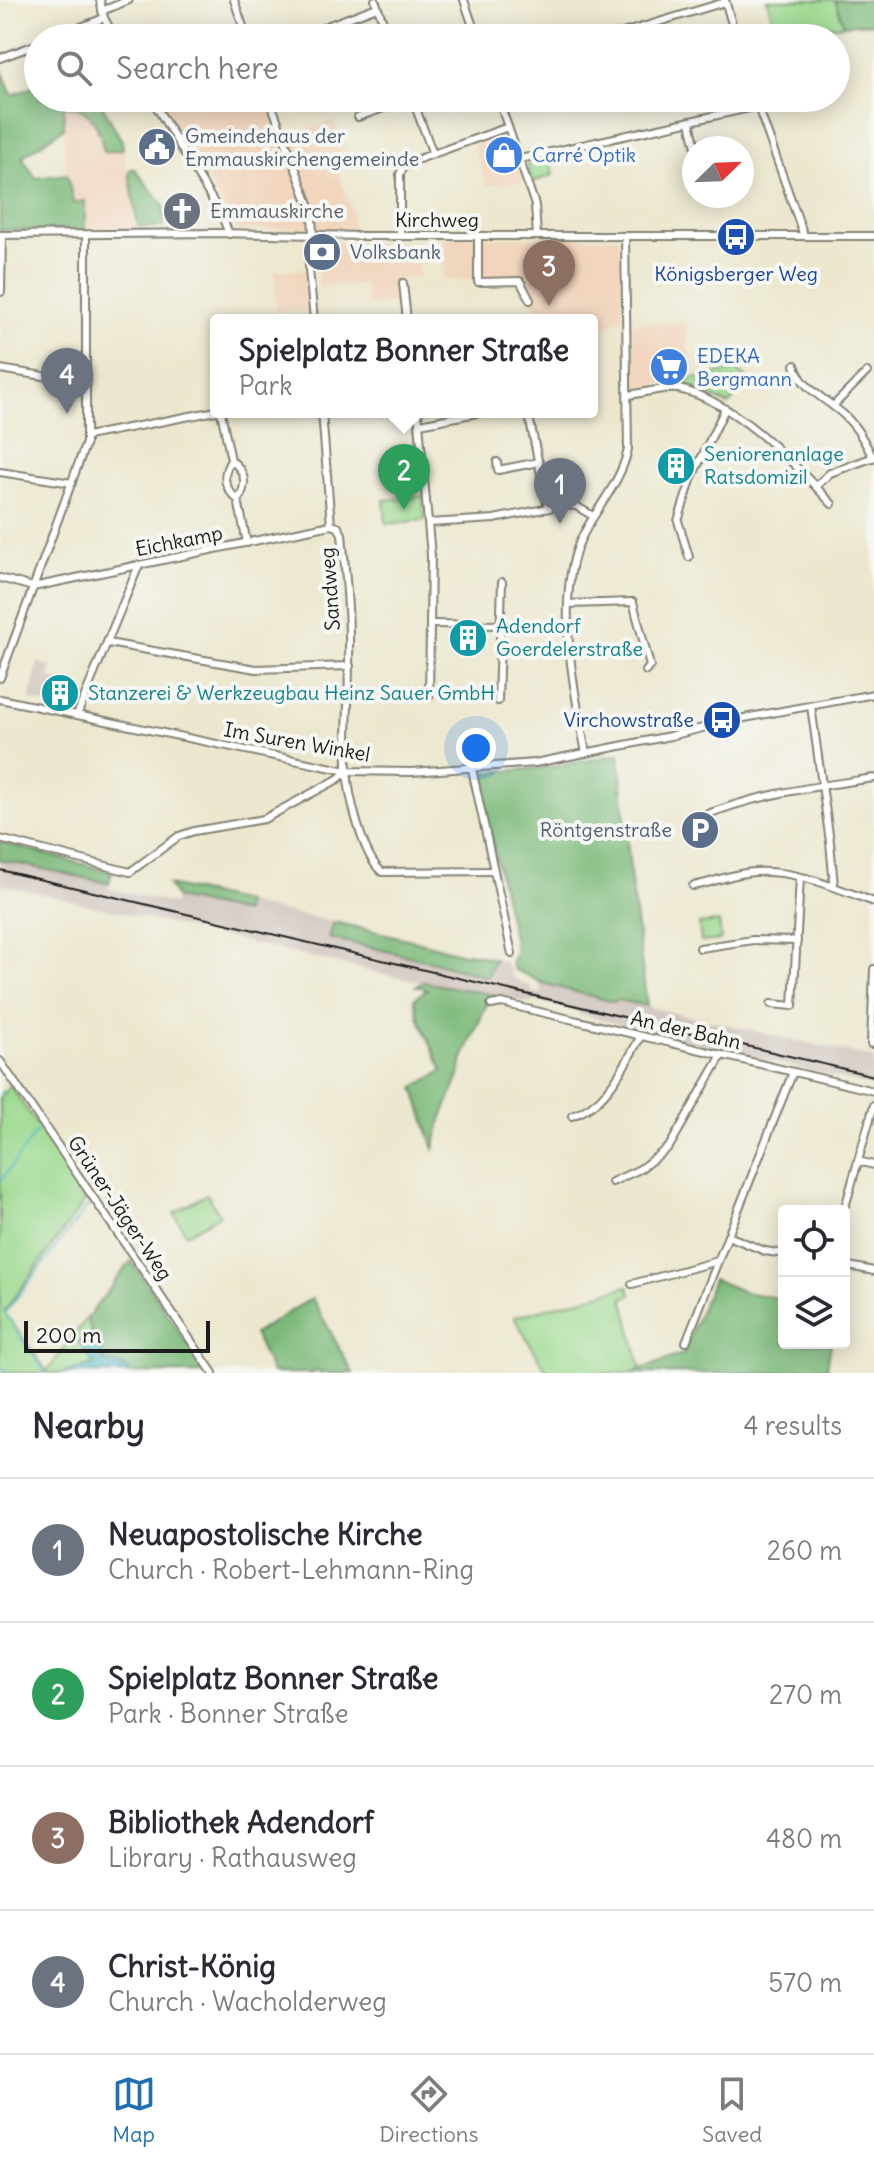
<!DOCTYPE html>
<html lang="en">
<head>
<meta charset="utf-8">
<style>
	:root { --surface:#fff; --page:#f2f2f3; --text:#2b2b33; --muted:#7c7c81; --line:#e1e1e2; --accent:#1f6fb2 }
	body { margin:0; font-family:Delius,sans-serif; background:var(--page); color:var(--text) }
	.controls { position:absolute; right:24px; bottom:24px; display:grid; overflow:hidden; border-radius:8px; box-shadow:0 4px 20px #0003 }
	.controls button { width:72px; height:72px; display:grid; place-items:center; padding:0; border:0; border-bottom:2px solid var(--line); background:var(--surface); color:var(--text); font:40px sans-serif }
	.compass { position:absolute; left:682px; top:136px; width:72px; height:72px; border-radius:50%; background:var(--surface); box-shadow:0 4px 20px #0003; rotate:67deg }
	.scale { position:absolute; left:24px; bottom:20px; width:186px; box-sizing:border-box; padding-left:8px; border:4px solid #1c1c1c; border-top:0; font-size:22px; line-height:28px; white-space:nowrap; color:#1c1c1c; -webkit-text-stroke:6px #f6f6f2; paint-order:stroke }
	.you { position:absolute; left:476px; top:748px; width:28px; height:28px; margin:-20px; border:6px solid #fff; border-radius:50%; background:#1a73e8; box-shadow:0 0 0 12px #1a73e833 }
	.badge { display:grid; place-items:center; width:52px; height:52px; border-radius:50%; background:var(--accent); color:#fff; font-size:26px; font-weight:700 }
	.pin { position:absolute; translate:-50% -66px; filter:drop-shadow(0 2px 4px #0008) }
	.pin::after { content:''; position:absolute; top:42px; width:28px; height:24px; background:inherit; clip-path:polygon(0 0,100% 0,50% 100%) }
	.popup { position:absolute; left:210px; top:314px; width:388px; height:104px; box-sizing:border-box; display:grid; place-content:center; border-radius:8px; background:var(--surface); filter:drop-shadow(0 2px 6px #0005); font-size:26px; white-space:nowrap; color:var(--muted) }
	.popup b { font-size:30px; color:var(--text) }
	.popup::after { content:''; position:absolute; left:50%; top:100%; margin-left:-16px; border:16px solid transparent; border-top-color:var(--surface) }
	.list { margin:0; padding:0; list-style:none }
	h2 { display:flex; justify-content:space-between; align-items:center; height:104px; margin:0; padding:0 32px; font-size:34px }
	h2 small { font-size:26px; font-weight:400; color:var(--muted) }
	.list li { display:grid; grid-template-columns:52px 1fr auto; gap:24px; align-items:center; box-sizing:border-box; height:144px; padding:0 32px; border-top:2px solid var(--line) }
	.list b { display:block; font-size:30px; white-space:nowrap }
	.list p { margin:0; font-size:26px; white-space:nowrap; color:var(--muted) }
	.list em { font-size:26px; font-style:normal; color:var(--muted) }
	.icon { flex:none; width:44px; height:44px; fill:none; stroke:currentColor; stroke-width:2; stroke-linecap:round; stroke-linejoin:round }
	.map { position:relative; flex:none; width:874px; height:1373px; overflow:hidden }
	.search { position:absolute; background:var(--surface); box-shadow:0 4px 20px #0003; left:24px; right:24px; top:24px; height:88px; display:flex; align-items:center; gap:20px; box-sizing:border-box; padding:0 28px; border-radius:44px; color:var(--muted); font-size:30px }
	.sheet { height:680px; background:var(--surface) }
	nav { display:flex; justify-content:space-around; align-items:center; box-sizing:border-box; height:112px; border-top:2px solid var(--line); background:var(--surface); font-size:22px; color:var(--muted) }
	nav a { display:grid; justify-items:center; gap:4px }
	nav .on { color:var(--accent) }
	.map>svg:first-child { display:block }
</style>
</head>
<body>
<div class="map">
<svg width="874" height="1373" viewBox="0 0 874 1373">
	<rect width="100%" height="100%" fill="#f6f6f2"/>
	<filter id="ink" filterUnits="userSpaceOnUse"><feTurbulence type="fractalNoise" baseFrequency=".0125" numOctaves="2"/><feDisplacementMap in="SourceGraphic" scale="16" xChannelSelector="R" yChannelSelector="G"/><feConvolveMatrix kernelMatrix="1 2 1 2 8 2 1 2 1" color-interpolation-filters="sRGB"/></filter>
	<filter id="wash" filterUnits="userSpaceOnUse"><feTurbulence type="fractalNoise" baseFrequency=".006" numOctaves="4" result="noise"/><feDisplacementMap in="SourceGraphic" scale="32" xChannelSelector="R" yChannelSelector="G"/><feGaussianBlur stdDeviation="1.8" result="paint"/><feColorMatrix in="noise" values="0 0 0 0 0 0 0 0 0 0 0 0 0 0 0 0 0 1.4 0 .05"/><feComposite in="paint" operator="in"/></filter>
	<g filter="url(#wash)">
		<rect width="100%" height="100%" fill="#ece7ce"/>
		<g fill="#f1d5bd">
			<path d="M157,98H265L309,212V225L306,228L240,230L235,226Z"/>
			<path d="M64,106H76L88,116L100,134L104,152L123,149L137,228L85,230V201L73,203L70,193L64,155Z"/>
			<path d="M334,121L353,166L338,172L351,207L353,229L319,231L313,206L287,136Z"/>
			<path d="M503,135L508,137L524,182L487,185L473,145Z"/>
			<path d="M443,237L619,238L623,319L592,331V320H542L521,280H444Z"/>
			<path d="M415,243L419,277L398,279L400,302L367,305L364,284L319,287L316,248L320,244Z"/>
			<path d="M305,269L308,309L276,311L275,271Z"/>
			<path d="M687,322L689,386L677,382H664L640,388L635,385L632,381L634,376L633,323Z"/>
		</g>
		<g fill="#cec1ba">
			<path d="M38,662L51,667L49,677L83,692L77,707L72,710L30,700Z"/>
			<path d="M0,860L109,883L108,888L174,904L176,898L244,913L245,902L260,907L334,922L330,938L434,962L487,977L495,959L505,962L512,977L530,987L532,992L542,994L539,982L613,1002L618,1000L874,1058V1087L578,1014V1011L533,1000L532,1003L382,974L0,884Z"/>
		</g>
		<g fill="#9bd98e" stroke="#5c7a55" stroke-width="2">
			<path d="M767,0H835L844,25L776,31Z"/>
			<path d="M549,157L553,175L532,182L527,166L529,163Z"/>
			<path d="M737,370L748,379L729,405L689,386L688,379Z"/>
			<path d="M423,496L425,520L386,524L384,500Z"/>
			<path d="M719,922L721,940L701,942L699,924Z"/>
			<path d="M10,1085L87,1198L4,1312L47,1371L87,1318L92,1333L83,1338L95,1365L62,1373H6L0,1369V1098Z"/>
			<path d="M207,1194L220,1215L186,1234L174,1213Z"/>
			<path d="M628,1286L631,1295L623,1298L641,1369L630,1373H548L514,1317Z"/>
		</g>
		<g fill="#7cb979" stroke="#4c6a4a" stroke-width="2">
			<path d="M835,0H874V23L844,25Z"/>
			<path d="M0,65L12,95L38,85V98H98L122,141L123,149L104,152C100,129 92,106 64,106V128L22,157L36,178L67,174L73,203L85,201V230H0Z"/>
			<path d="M131,169H135L164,206V227H138L129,173Z"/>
			<path d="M619,754L631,881L647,1006L618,1000L613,1002L539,982L537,980L513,969L511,963L516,951L479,780L484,773L559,766Z"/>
			<path d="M0,842L112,872L109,883L0,860Z"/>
			<path d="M168,885L245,902L244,913L176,898Z"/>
			<path d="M334,922L416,941L467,955L468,953L495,959L487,977L434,962L329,938Z"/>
			<path d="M423,982L495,995L486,1006L463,1058L460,1074L441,1120L434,1149L414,1087L443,1071L419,1019L414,999L427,989L416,986Z"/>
			<path d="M131,1261L208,1373H130L124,1367L103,1361L100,1341L92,1333L87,1318Z"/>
			<path d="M713,1279L744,1292L784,1299V1343H831L826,1373L798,1370L796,1373H630L683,1354Z"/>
			<path d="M312,1298L353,1373H320L318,1370L312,1373H272L254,1334Z"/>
		</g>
		<path fill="#49b6c4" stroke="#326970" stroke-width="2" d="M92,1333L100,1341L103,1361L124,1367L130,1373H62L94,1365L79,1342Z"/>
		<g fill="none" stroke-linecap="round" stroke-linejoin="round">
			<g stroke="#49b6c4" stroke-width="2">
				<path d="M0,1094L2,1091"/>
				<path d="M0,1182L37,1131"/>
				<path d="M0,1365L10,1373"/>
				<path d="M45,1373L5,1313L90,1203"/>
			</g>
		</g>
	</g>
	<g filter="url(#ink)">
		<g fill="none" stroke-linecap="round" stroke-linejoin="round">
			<g stroke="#848275" stroke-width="10">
				<g id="street">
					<path d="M100,0L104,18L115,38"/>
					<path d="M234,0L247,38"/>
					<path d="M375,0L389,38"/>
					<path d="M464,0L477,38"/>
					<path d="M725,0L736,38"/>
					<path d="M102,11L129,0"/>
					<path d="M324,27L377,7"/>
					<path d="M53,38L104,18"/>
					<path d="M606,38L725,2"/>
					<path d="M0,58L38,44"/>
					<path d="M151,98L222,216L229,234"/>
					<path d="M269,98L312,212L313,236L309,256V270L314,320"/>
					<path d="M412,98L433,154"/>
					<path d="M498,98L535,205L537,236"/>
					<path d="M755,98L804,236"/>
					<path d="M358,117L412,98"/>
					<path d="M690,122L696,148"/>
					<path d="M520,159L758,106"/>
					<path d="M0,235L218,233L364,236H874"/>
					<path d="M400,236V174L405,164L508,127"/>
					<path d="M478,236V282L520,281L530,300"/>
					<path d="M403,283L407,320"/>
					<path d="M1,292L2,235"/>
					<path d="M795,365C801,389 827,399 844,415C857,427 865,442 873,458"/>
					<path d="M0,369L87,383"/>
					<path d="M628,395C644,393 661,387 678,389C733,399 795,464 832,504"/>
					<path d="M833,406L867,372"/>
					<path d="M221,412L231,460C221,476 224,488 238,500L247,543"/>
					<path d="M322,412L331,525L338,527L342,534C345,569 349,603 349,638C350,682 346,725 347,768C348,793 362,856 382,872L494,871"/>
					<path d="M418,412L431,556L429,697"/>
					<path d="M528,412L548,508"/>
					<path d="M420,424L482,412"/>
					<path d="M87,436L216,411"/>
					<path d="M231,460C246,472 248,484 238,500"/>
					<path d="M497,462L498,470L539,462"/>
					<path d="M0,472L72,483"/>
					<path d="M816,486L830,473L874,457"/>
					<path d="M429,523L494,519L564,505L576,506L593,516"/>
					<path d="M689,557L678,521L692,477L725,409"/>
					<path d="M0,578L33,587L331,525"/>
					<path d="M569,604L633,602L650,666L646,671"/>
					<path d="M431,624L569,626"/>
					<path d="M108,643L256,669L350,666"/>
					<path d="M0,678L86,443V235"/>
					<path d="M0,699L347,771L412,772L535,763L670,736L739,719L874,694"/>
					<path d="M498,701L502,582"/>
					<path d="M811,706L830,842L834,886"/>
					<path d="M77,715L139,565"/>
					<path d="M586,753C574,691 555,600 580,541C594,510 621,484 628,449L625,236"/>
					<path d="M472,769L512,954"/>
					<path d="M698,818C755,794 814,787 874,778"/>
					<path d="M0,839L130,872L179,836L194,831L264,819L338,779L347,771"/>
					<path d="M693,886C713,883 732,873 754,872C795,869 836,888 874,902"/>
					<path d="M700,948L753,940L797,941"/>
					<path d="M771,1004L793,1006L800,877"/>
					<path d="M491,1005L502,1003L874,1091"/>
					<path d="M871,1044L874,969"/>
					<path d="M0,1061L213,1373"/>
					<path d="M874,1105L858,1161L874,1165"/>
					<path d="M572,1116C608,1104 623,1067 641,1036"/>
					<path d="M612,1182L640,1169L669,1147L722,1055"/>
					<path d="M846,1204L858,1161"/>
					<path d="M728,1236L765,1251L784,1254"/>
					<path d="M844,1265L874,1271"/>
					<path d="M632,1284L718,1261L793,1072"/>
					<path d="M686,1342L718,1261"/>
				</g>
			</g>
			<use href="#street" stroke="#fff" stroke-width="6"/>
			<path stroke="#1c1c1c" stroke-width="2" d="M0,870L874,1076"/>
		</g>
	</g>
	<defs>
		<g id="civic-disc" transform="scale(2)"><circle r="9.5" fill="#5c6f8a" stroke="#f6f6f2"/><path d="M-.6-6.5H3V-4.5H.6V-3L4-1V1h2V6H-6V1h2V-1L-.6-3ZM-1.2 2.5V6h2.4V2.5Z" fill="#fff"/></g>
		<g id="shop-disc" transform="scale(2)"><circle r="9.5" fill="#3f7fe0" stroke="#f6f6f2"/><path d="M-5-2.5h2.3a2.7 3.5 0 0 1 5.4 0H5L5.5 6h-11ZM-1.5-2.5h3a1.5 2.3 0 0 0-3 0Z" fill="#fff"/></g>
		<g id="church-disc" transform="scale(2)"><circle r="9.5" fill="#6b7280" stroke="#f6f6f2"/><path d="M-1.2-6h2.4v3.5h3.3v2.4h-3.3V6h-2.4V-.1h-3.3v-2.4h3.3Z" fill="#fff"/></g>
		<g id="bus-disc" transform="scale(2)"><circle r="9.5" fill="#1a4fb4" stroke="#f6f6f2"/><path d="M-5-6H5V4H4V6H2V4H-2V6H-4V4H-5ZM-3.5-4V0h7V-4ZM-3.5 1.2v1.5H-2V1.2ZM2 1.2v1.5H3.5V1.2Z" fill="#fff"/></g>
		<g id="bank-disc" transform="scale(2)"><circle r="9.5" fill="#5c6f8a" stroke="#f6f6f2"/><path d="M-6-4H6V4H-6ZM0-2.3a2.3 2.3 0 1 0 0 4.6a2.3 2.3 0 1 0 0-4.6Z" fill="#fff"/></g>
		<g id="supermarket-disc" transform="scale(2)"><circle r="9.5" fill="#3f7fe0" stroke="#f6f6f2"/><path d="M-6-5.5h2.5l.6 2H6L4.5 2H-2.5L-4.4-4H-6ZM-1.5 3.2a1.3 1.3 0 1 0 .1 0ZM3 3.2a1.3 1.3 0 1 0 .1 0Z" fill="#fff"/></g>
		<g id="building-disc" transform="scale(2)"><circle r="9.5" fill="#0f9aa8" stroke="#f6f6f2"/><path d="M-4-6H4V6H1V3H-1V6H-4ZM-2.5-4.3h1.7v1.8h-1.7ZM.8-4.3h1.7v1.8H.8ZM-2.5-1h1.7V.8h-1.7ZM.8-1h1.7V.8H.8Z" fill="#fff"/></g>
		<g id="parking-disc" transform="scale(2)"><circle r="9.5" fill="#5c6f8a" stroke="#f6f6f2"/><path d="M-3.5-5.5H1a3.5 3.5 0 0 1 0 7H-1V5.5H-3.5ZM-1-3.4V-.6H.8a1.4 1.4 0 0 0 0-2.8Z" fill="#fff"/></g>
	</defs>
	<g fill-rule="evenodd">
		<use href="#civic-disc" x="157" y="147"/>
		<use href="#shop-disc" x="504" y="155"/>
		<use href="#church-disc" x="182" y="211"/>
		<use href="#bus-disc" x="736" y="237"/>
		<use href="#bank-disc" x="322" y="252"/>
		<use href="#supermarket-disc" x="669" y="367"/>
		<use href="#building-disc" x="676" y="466"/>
		<use href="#building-disc" x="468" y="638"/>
		<use href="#building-disc" x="60" y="693"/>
		<use href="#bus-disc" x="722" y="720"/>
		<use href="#parking-disc" x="700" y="830"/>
	</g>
	<g text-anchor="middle" stroke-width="8" stroke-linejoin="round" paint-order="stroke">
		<g font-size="20" fill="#4e5e75" stroke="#f6f6f2" text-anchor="start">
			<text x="185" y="143">Gmeindehaus der<tspan x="185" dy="23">Emmauskirchengemeinde</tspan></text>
			<text x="350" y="259">Volksbank</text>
			<text x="672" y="837" text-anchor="end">Röntgenstraße</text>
		</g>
		<g font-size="20" fill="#366cbe" stroke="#f6f6f2" text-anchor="start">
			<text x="532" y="162">Carré Optik</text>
			<text x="697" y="363">EDEKA<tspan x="697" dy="23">Bergmann</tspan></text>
		</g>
		<g font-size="20" fill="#5b616d" stroke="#f6f6f2" text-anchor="start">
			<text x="210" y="218">Emmauskirche</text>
		</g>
		<g font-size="20" fill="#1c1c1c" stroke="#f6f6f2">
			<text x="437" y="227">Kirchweg</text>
			<text transform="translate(179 541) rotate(-11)" y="7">Eichkamp</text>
			<text transform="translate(330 589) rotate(-94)" y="7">Sandweg</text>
			<text transform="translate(297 742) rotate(10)" y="7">Im Suren Winkel</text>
			<text transform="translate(686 1030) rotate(13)" y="7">An der Bahn</text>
			<text transform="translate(120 1208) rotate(56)" y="7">Grüner-Jäger-Weg</text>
		</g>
		<g font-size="20" fill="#164399" stroke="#f6f6f2">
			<text x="736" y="281">Königsberger Weg</text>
			<text x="694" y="727" text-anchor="end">Virchowstraße</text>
		</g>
		<g font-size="20" fill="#0d838f" stroke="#f6f6f2" text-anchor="start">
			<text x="704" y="461">Seniorenanlage<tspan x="704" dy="23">Ratsdomizil</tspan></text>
			<text x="496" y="633">Adendorf<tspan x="496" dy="23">Goerdelerstraße</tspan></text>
			<text x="88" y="700">Stanzerei &amp; Werkzeugbau Heinz Sauer GmbH</text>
		</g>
	</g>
</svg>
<div class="controls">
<button><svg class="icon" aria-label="locate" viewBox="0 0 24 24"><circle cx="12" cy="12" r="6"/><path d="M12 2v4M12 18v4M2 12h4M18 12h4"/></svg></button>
<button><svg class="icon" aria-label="layers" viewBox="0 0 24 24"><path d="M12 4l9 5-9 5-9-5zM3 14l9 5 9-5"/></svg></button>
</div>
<svg class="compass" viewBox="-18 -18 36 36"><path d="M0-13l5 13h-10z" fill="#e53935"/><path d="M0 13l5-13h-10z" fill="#7c7c81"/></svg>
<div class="scale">200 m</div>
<div class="you"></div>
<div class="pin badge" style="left:560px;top:524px;background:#6b7280">1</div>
<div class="pin badge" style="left:404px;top:510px;background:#2e9e5b">2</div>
<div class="popup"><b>Spielplatz Bonner Straße</b>Park</div>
<div class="pin badge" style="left:549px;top:306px;background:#8d6e63">3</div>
<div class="pin badge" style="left:67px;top:414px;background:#6b7280">4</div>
<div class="search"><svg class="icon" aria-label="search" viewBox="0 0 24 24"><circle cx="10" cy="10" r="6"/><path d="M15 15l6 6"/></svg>Search here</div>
</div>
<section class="sheet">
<h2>Nearby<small>4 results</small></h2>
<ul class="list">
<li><span class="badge" style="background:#6b7280">1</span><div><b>Neuapostolische Kirche</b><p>Church · Robert-Lehmann-Ring</p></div><em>260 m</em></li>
<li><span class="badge" style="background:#2e9e5b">2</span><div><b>Spielplatz Bonner Straße</b><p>Park · Bonner Straße</p></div><em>270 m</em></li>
<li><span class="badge" style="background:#8d6e63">3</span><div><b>Bibliothek Adendorf</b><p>Library · Rathausweg</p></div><em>480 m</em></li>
<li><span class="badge" style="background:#6b7280">4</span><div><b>Christ-König</b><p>Church · Wacholderweg</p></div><em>570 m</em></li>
</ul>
</section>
<nav>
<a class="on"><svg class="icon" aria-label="map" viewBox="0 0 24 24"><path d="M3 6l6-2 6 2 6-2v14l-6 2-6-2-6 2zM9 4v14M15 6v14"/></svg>Map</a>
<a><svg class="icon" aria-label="directions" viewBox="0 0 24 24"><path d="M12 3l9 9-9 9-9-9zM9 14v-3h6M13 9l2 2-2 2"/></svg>Directions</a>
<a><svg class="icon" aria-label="saved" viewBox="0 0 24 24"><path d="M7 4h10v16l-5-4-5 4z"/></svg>Saved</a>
</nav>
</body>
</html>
